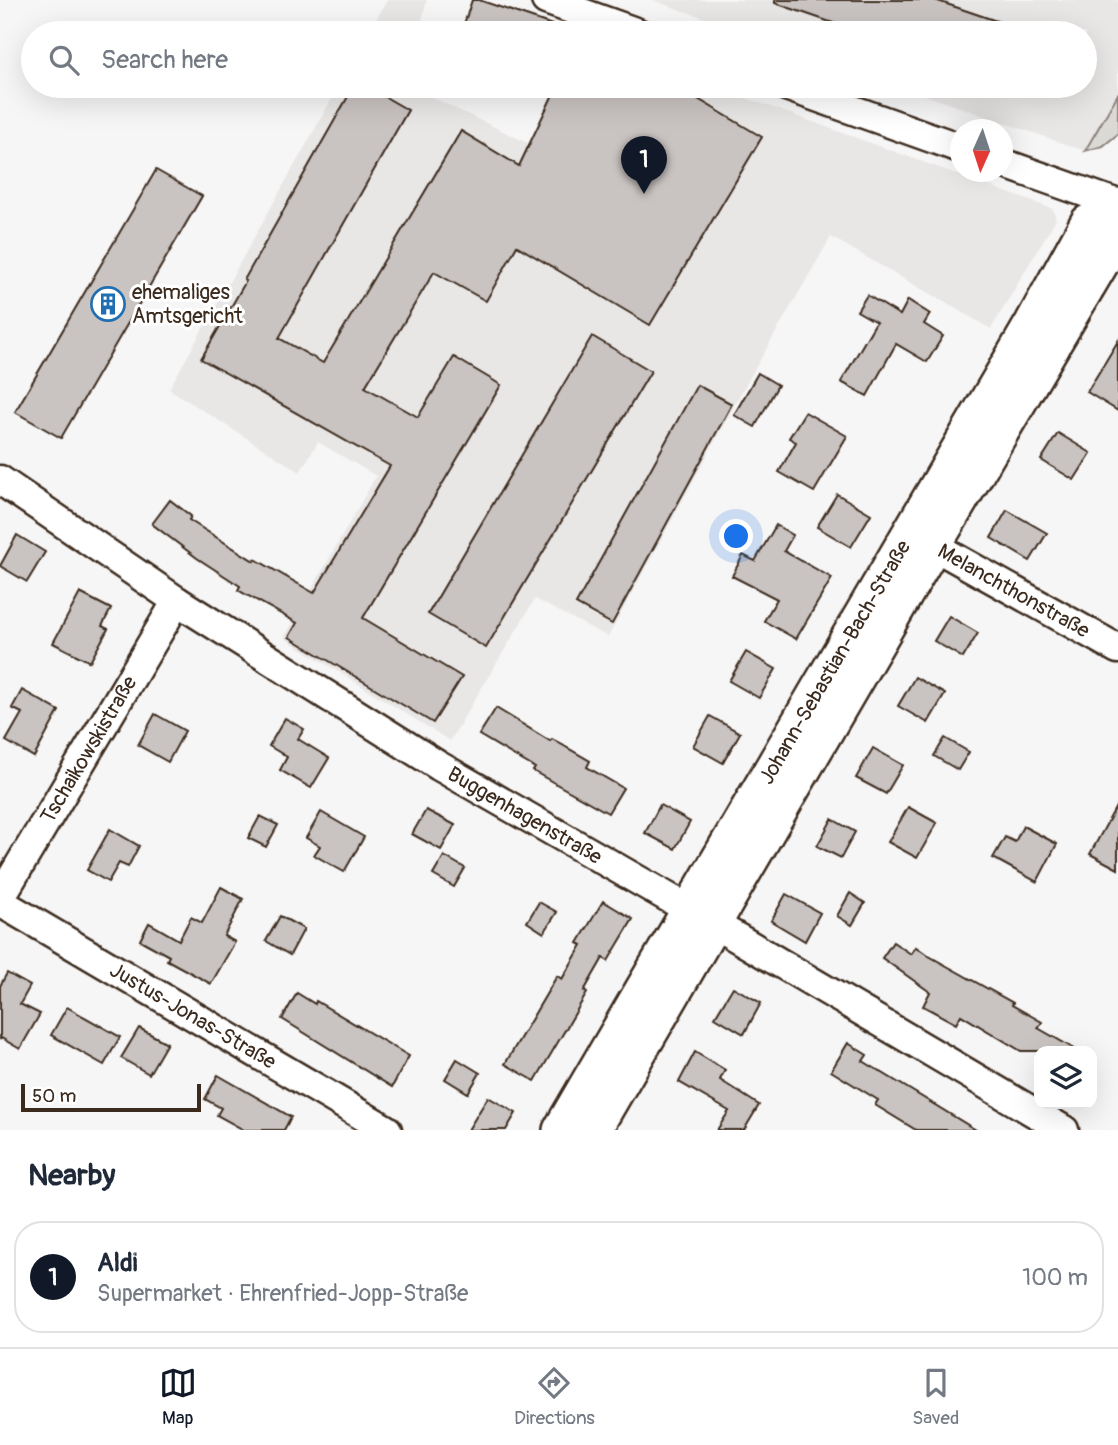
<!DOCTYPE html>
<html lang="en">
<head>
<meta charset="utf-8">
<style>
	:root { --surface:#fff; --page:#f2f2f3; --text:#1f2937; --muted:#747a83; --line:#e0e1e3; --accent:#111827 }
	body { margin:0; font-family:Pangolin,sans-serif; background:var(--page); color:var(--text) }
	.controls { position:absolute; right:21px; bottom:21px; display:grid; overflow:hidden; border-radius:14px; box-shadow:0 7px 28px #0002 }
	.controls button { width:63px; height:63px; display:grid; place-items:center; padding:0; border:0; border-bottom:2px solid var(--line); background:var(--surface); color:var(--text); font:35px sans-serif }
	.compass { position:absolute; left:950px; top:119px; width:63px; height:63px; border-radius:50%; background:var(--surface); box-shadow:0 7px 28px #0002; rotate:183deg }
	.scale { position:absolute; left:21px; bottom:18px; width:180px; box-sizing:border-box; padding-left:7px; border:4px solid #3b2a1e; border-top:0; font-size:19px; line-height:24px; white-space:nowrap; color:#3b2a1e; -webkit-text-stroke:5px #fff; paint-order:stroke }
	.you { position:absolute; left:737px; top:537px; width:24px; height:24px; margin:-18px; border:5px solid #fff; border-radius:50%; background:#1a73e8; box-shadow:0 0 0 10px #1a73e833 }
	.badge { display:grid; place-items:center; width:46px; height:46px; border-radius:50%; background:var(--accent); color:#fff; font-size:23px; font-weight:700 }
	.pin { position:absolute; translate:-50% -58px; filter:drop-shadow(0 2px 4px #0008) }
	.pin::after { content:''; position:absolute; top:37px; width:24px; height:21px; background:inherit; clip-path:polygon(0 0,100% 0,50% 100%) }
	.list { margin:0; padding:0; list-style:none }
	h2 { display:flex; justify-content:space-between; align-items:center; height:91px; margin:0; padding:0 28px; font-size:30px }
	h2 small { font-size:23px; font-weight:400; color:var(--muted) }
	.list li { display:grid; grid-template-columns:46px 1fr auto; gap:21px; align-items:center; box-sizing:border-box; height:112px; margin:0 14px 14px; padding:0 14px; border:2px solid var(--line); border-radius:28px }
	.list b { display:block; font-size:26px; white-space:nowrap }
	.list p { margin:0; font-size:23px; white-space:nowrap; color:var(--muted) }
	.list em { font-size:23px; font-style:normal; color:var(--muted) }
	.icon { flex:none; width:38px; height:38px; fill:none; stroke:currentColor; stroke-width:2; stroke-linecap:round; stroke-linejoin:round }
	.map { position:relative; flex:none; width:1118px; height:1130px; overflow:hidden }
	.search { position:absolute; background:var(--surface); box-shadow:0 7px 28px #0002; left:21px; right:21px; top:21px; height:77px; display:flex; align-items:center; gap:18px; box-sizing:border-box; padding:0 24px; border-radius:38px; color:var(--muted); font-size:26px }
	.sheet { height:217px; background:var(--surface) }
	nav { display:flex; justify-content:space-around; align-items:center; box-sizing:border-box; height:98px; border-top:2px solid var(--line); background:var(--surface); font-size:19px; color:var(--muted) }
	nav a { display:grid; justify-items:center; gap:4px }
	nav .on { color:var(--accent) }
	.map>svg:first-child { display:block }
</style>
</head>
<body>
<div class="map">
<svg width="1118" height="1130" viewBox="0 0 1118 1130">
	<rect width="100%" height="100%" fill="#f7f6f6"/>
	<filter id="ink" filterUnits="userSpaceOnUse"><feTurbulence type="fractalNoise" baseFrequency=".0143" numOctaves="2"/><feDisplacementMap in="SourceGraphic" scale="14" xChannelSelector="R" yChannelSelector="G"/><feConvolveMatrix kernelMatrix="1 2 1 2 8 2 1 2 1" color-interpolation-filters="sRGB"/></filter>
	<g filter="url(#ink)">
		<g fill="#e9e7e6">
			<path d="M387,0H427L419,33H368Z"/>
			<path d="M652,0H1118V94L1085,151L899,86H1085V33H748Z"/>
			<path d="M339,86H408L566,161L606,86H713L1053,209L1056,219L991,329L831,237L741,393L608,637L535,599L450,741L284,638L376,476L318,442L300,472L169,389Z"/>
		</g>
		<path fill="#dbd9d6" stroke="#8b827a" stroke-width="2" d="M1118,94V134L1103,146L1085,151Z"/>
		<g fill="#c9c3c1" stroke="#3b2a1e" stroke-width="2">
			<path d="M472,0H479L567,30V33H481L463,27Z"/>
			<path d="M775,0H935L1023,30L1022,33H862L775,3Z"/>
			<path d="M354,86H366L408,110L279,338L323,363L461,131L519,166L557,86H676L762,137L650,325L517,246L486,301L434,272L365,387L418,417L454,357L501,385L363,618L462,677L433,723L289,637L297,623L238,590L240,586L197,558L152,524L170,500L191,516L189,520L254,561L255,559L314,593L390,466L201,359L246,281L244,280Z"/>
			<path d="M156,170L202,196L61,438L15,412Z"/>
			<path d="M867,295L900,315L908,300L930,314L924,324L943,336L927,362L896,344L867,396L841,382L876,322L857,311Z"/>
			<path d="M592,336L651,371L486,648L428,614Z"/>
			<path d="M1118,341V411L1087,392Z"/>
			<path d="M758,373L778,385L755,427L734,415Z"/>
			<path d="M697,385L732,404L612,624L576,604Z"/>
			<path d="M805,412L847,436L814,492L779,472L796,442L789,438Z"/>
			<path d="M1058,433L1091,453L1074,480L1041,460Z"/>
			<path d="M837,494L871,514L851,547L817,527Z"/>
			<path d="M1007,510L1047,533L1030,561L991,538Z"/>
			<path d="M776,525L793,535L784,551L832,578L796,639L764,621L777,599L732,576L743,555L755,561Z"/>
			<path d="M17,535L45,552L27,582L0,566Z"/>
			<path d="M80,593L111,609L102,626L108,629L90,662L53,643Z"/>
			<path d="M949,616L978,633L963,658L934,641Z"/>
			<path d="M746,652L776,669L759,698L729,681Z"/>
			<path d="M915,677L945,694L928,723L898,706Z"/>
			<path d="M22,690L59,711L34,757L6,741L22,713L12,708Z"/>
			<path d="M496,708L550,741L552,739L590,761L587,767L623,788L608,813L533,771L535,768L479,735Z"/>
			<path d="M155,714L185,731L168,762L138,745Z"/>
			<path d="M710,716L740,733L723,763L693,746Z"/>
			<path d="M285,718L304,729L298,739L329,758L311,788L280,770L287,757L269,746Z"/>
			<path d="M945,738L969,752L958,770L934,756Z"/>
			<path d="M873,748L903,765L886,794L856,778Z"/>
			<path d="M1118,803V869L1090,854Z"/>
			<path d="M660,805L690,822L675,849L645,833Z"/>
			<path d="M908,807L937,823L917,858L888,842Z"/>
			<path d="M426,810L455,825L441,850L412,834Z"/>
			<path d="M321,812L364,837L344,872L314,855L320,846L306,838Z"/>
			<path d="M260,816L278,825L266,847L248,838Z"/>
			<path d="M832,819L855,832L841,858L817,846Z"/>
			<path d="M1023,826L1057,844L1037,882L993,858L1005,837L1015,842Z"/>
			<path d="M110,829L139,846L128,867L119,863L108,882L87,870Z"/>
			<path d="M444,856L465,868L454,887L433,875Z"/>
			<path d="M221,887L243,899L224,936L235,942L211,984L167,960L169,956L140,940L149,923L179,940L191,917L202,923Z"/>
			<path d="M850,893L865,903L852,925L837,916Z"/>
			<path d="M786,894L820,913L805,941L771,921Z"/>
			<path d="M603,901L633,919L608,961L603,958L584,991L587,993L535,1081L505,1064L557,976L562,979L582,945L578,943Z"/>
			<path d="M539,902L557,912L544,933L527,922Z"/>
			<path d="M280,916L304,929L290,955L266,941Z"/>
			<path d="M893,942L911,954L916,947L929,956L1013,1003L1012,1005L1042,1022L1038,1028L1078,1051H1021L961,1015L956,1024L923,1006L930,992L882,958Z"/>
			<path d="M7,973L30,986L20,1004L40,1014L20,1049L1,1038L0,1040V986Z"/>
			<path d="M733,987L761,1003L744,1034L715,1017Z"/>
			<path d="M297,993L315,1004L316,1001L409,1056L392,1087L282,1019Z"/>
			<path d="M67,1007L120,1037L104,1065L51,1035Z"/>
			<path d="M139,1028L167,1043L149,1074L121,1058Z"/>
			<path d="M848,1043L867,1055L863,1061L976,1130H916L875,1105L878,1100L831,1071Z"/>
			<path d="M695,1052L725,1070L720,1080L759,1105L744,1130H717L729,1111L679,1082Z"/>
			<path d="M457,1059L480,1073L468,1093L445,1079Z"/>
			<path d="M218,1075L291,1117L284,1130H244L217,1115L221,1108L205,1099Z"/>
			<path d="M488,1097L516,1113L506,1130H468Z"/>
		</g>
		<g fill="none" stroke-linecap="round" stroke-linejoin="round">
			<g stroke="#3b2a1e" stroke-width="33">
				<g id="minor">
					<path d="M546,0L638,33"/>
					<path d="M786,86L960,148"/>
					<path d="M1002,163L1118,204"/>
					<path id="s1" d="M0,480L177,601L439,766L690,910L1064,1130"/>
					<path id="s2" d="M916,536L1118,649"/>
					<path id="s3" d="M0,898L177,601"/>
					<path id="s4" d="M0,902L387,1130"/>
				</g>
			</g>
			<g stroke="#3b2a1e" stroke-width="40">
				<g id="tertiary">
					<path id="s5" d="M561,1130L1033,323L1088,223L1118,206"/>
					<path d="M593,1130L933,546L1118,234"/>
				</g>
			</g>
			<use href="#minor" stroke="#fff" stroke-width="28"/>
			<use href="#tertiary" stroke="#fff" stroke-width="35"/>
		</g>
	</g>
	<defs>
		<g id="building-ring" transform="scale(1.75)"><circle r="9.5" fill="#fff" stroke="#1f6fb2" stroke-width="1.5"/><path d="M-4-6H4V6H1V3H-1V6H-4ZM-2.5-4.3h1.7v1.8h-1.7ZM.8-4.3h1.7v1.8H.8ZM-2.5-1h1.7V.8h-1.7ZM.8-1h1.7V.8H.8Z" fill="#1f6fb2"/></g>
	</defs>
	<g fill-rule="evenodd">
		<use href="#building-ring" x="108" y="304"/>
	</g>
	<g text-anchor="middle" stroke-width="6" stroke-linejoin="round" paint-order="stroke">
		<g font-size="21" fill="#3b2a1e" stroke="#fff" text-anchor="start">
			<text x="132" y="299">ehemaliges<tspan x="132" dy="24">Amtsgericht</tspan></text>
		</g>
		<g font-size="21" fill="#3b2a1e" stroke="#fff">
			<text dy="7" stroke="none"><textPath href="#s2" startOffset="112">Melanchthonstraße</textPath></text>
			<text dy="7" stroke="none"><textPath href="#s5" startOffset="542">Johann-Sebastian-Bach-Straße</textPath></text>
			<text dy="7" stroke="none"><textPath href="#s3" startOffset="173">Tschaikowskistraße</textPath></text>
			<text dy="7" stroke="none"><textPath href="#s1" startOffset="623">Buggenhagenstraße</textPath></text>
			<text dy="7" stroke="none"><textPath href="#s4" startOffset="224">Justus-Jonas-Straße</textPath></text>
		</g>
	</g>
</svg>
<div class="controls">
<button><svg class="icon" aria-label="layers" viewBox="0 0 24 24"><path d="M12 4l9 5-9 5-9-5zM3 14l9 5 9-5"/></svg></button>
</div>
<svg class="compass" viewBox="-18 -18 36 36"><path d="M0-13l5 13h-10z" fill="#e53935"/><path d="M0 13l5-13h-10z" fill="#747a83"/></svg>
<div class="scale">50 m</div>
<div class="you"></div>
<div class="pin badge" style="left:644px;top:194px">1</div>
<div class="search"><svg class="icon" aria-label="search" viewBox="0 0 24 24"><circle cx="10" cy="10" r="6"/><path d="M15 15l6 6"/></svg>Search here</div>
</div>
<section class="sheet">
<h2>Nearby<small></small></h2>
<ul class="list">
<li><span class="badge">1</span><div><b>Aldi</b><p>Supermarket · Ehrenfried-Jopp-Straße</p></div><em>100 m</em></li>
</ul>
</section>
<nav>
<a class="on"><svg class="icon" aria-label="map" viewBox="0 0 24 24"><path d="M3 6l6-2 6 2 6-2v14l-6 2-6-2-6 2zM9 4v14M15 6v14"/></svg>Map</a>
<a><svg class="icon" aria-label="directions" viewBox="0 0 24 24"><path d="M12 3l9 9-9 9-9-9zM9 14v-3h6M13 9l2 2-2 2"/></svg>Directions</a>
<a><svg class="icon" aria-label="saved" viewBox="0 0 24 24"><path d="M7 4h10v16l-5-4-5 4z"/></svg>Saved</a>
</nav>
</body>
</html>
